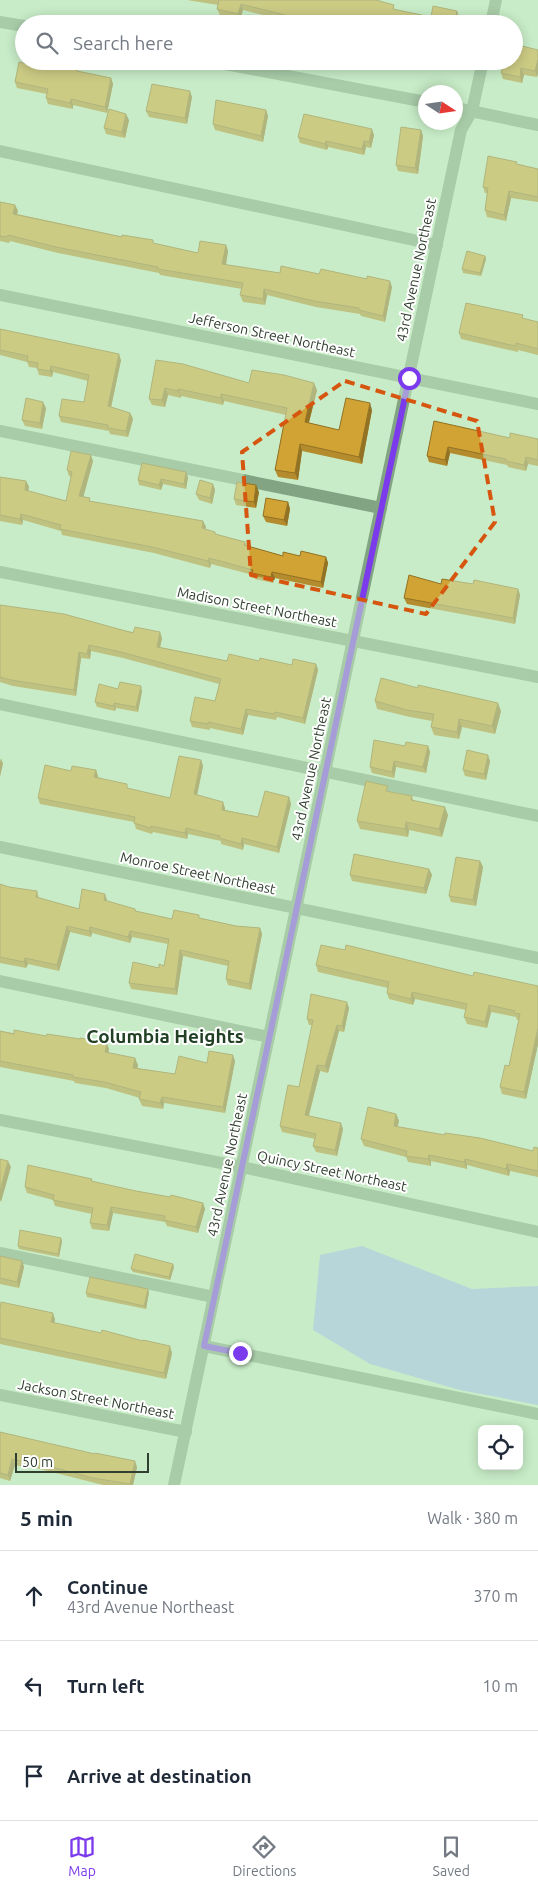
<!DOCTYPE html>
<html lang="en">
<head>
<meta charset="utf-8">
<style>
	:root { --surface:#fff; --page:#f2f2f3; --text:#1f2937; --muted:#747a83; --line:#e0e1e3; --accent:#7c3aed }
	body { margin:0; font-family:Ubuntu,sans-serif; background:var(--page); color:var(--text) }
	.controls { position:absolute; right:15px; bottom:15px; display:grid; overflow:hidden; border-radius:8px; box-shadow:0 2px 12px #0003 }
	.controls button { width:45px; height:45px; display:grid; place-items:center; padding:0; border:0; border-bottom:1px solid var(--line); background:var(--surface); color:var(--text); font:25px sans-serif }
	.compass { position:absolute; left:418px; top:85px; width:45px; height:45px; border-radius:50%; background:var(--surface); box-shadow:0 2px 12px #0003; rotate:102deg }
	.scale { position:absolute; left:15px; bottom:12px; width:134px; box-sizing:border-box; padding-left:5px; border:2px solid #303f30; border-top:0; font-size:14px; line-height:18px; white-space:nowrap; color:#303f30; -webkit-text-stroke:4px #fff; paint-order:stroke }
	.stop { position:absolute; width:15px; height:15px; margin:-11px; border:4px solid #7c3aed; border-radius:50%; background:#fff }
	.stop.end { background:#7c3aed; border-color:#fff; box-shadow:0 1px 5px #0008 }
	.list { margin:0; padding:0; list-style:none }
	h2 { display:flex; justify-content:space-between; align-items:center; height:65px; margin:0; padding:0 20px; font-size:21px }
	h2 small { font-size:16px; font-weight:400; color:var(--muted) }
	.list li { display:grid; grid-template-columns:32px 1fr auto; gap:15px; align-items:center; box-sizing:border-box; height:90px; padding:0 20px; border-top:1px solid var(--line) }
	.list b { display:block; font-size:19px; white-space:nowrap }
	.list p { margin:0; font-size:16px; white-space:nowrap; color:var(--muted) }
	.list em { font-size:16px; font-style:normal; color:var(--muted) }
	.icon { flex:none; width:28px; height:28px; fill:none; stroke:currentColor; stroke-width:2; stroke-linecap:round; stroke-linejoin:round }
	.map { position:relative; flex:none; width:538px; height:1485px; overflow:hidden }
	.search { position:absolute; background:var(--surface); box-shadow:0 2px 12px #0003; left:15px; right:15px; top:15px; height:55px; display:flex; align-items:center; gap:12px; box-sizing:border-box; padding:0 18px; border-radius:28px; color:var(--muted); font-size:19px }
	.sheet { height:335px; background:var(--surface) }
	nav { display:flex; justify-content:space-around; align-items:center; box-sizing:border-box; height:70px; border-top:1px solid var(--line); background:var(--surface); font-size:14px; color:var(--muted) }
	nav a { display:grid; justify-items:center; gap:2px }
	nav .on { color:var(--accent) }
	.map>svg:first-child { display:block }
</style>
</head>
<body>
<div class="map">
<svg width="538" height="1485" viewBox="0 0 538 1485">
	<rect width="100%" height="100%" fill="#c8ecc7"/>
	<path fill="#a1baef" d="M362,1246L472,1289L538,1286V1405L460,1390L370,1364L313,1330L320,1255Z"/>
	<g fill="none" stroke-linecap="round" stroke-linejoin="round">
		<g stroke="#83a483" stroke-width="12">
			<path d="M0,22L24,26"/>
			<path d="M491,24L496,0"/>
			<path d="M209,61L426,102"/>
			<path d="M456,108L538,125"/>
			<path d="M0,151L437,245"/>
			<path d="M0,295L538,404"/>
			<path d="M0,431L381,508"/>
			<path d="M0,572L538,677"/>
			<path d="M0,704L538,816"/>
			<path d="M0,847L538,958"/>
			<path d="M0,981L269,1037"/>
			<path d="M0,1120L242,1167L538,1232"/>
			<path d="M0,1253L214,1297"/>
			<path d="M204,1346L538,1414"/>
			<path d="M0,1395L186,1432"/>
			<path d="M174,1485L461,130L472,111L483,61"/>
		</g>
	</g>
	<g fill="#b48c2d">
		<path d="M187,0H376L396,10L431,17L457,11L459,17L458,24H299L243,10L240,20L220,15L217,9L218,5Z"/>
		<path d="M538,50L537,77L524,75L522,83L503,79L501,73Z"/>
		<path d="M28,64L78,69V71L111,78L113,84L107,113L73,105V109L48,104L46,98L47,94L17,88L15,82Z"/>
		<path d="M192,97L187,124L149,117L146,111Z"/>
		<path d="M266,110L268,116L263,142L215,130L213,124Z"/>
		<path d="M129,120L125,138L106,134L104,128Z"/>
		<path d="M421,130L423,136L418,174L398,171L396,165Z"/>
		<path d="M374,135L371,148L366,147L364,155L328,147L327,150L300,143L298,137Z"/>
		<path d="M518,164L538,169V202L511,198L506,221L487,217L485,210L487,193H485L483,187Z"/>
		<path d="M0,202L15,205L18,211L17,214L198,253L226,245L228,251L226,265L280,273L319,274L392,287L385,322L361,316L360,314L316,307L267,295L265,305L243,302L240,295L242,289L160,275L159,273L58,253L10,241L9,243L0,241Z"/>
		<path d="M485,256L486,259L481,276L463,273L462,269Z"/>
		<path d="M524,319L538,322V355L518,350V352L461,339L459,333Z"/>
		<path d="M0,329L121,360L111,407L130,413L133,419L128,437L110,434L109,431L61,422L59,416L84,402L88,381L53,372L52,377L39,375L37,368L29,367L27,362L0,355Z"/>
		<path d="M156,360L249,383L317,390L309,423L339,430L372,410L362,464L302,451L298,480L278,477L275,470L286,415L224,401L223,405L181,396V398L168,395L165,407L152,405L149,399Z"/>
		<path d="M46,408L42,429L25,426L22,420Z"/>
		<path d="M434,421L510,438L538,439V466L528,464L526,471L508,467L507,465L450,453L447,466L429,462L427,456Z"/>
		<path d="M93,461L83,497L90,501L203,521L206,527L205,529L216,534L245,542L247,546L283,556L326,557L328,563L323,588L275,578L273,583L255,579L253,575L211,564L210,568L154,553L62,535L61,531L23,520L22,525L0,521V477L26,481L29,487L28,491L66,501L71,477L69,476L67,470Z"/>
		<path d="M188,477L186,489L163,484L161,490L139,485L138,480Z"/>
		<path d="M213,484L215,490L212,504L199,500L196,494Z"/>
		<path d="M259,492L256,508L236,505L234,499Z"/>
		<path d="M288,502L290,509L287,526L266,522L263,516Z"/>
		<path d="M441,584L518,589L520,595L515,624L407,604L404,598Z"/>
		<path d="M0,605L162,638L160,647L227,661H259L292,665L316,664L318,670L305,724L277,717L276,720L248,715L243,735L210,728V730L192,727L190,721L215,701L219,684L123,658L91,651L90,659L81,658L76,696L13,686L0,682Z"/>
		<path d="M118,689L142,691L138,712L116,708L115,711L97,707L95,702Z"/>
		<path d="M375,701L501,711L495,734L462,727L459,739L434,735L431,727L432,721L410,717L377,709Z"/>
		<path d="M405,746H428L430,752L426,773L396,767L394,778L372,773L370,767Z"/>
		<path d="M201,760L203,766L197,795L225,808V810L258,817L289,797L291,804L279,853L244,844L243,850L221,844V841L188,834L187,839L153,832L152,834L136,829L134,822L40,804L38,798L71,771L96,770L98,777L129,789L170,798Z"/>
		<path d="M490,761L486,780L465,776L463,770Z"/>
		<path d="M390,792L412,796L413,800L448,815L442,837L409,830L408,837L360,829L357,821Z"/>
		<path d="M480,861L483,867L476,906L451,902L449,896Z"/>
		<path d="M429,869L432,875L426,894L352,881L350,875Z"/>
		<path d="M0,884L9,887L37,891L39,898L79,909L107,900V901L135,909L136,911L172,919L200,918L236,926L260,928L262,934L251,990L228,985L226,979L228,966L183,956L177,995L131,989L129,983L164,966L168,944L132,937L130,943L92,933L91,937L70,932L59,971L28,964L26,968L0,963Z"/>
		<path d="M316,965L473,976L538,986V1044L526,1099L502,1094L500,1087L509,1066L519,1020H517L516,1017L491,1012L487,1028L467,1024L464,1017L466,1010L415,999L413,1005L389,999L387,993L388,988L318,972Z"/>
		<path d="M349,1008L344,1032L339,1031L328,1073L320,1071L309,1116L343,1129L337,1156L316,1152L313,1146L315,1139L282,1132L280,1126L299,1087L312,1025H309L307,1019Z"/>
		<path d="M0,1031L109,1049L108,1053L138,1065L137,1068L175,1074L207,1063L235,1061L225,1113L164,1103L163,1109L142,1106L139,1099L140,1098L106,1088L75,1083L74,1081L0,1067Z"/>
		<path d="M396,1114L399,1121L397,1127L533,1151L538,1148V1177L510,1171L509,1176L467,1165V1169L431,1161V1166L408,1162L406,1157L364,1146L361,1139Z"/>
		<path d="M92,1179V1182L136,1191L203,1203L205,1209L198,1233L167,1226L165,1222L113,1213L109,1231L92,1229L90,1223L92,1214L55,1206L53,1200L27,1193L25,1187Z"/>
		<path d="M61,1238L62,1241L59,1257L19,1249L18,1246Z"/>
		<path d="M0,1256L22,1261L24,1267L19,1288L0,1284Z"/>
		<path d="M174,1267L170,1280L133,1272L131,1269Z"/>
		<path d="M149,1292L146,1309L87,1297L86,1293Z"/>
		<path d="M0,1308L55,1319L54,1323L172,1353L166,1379L0,1344Z"/>
		<path d="M0,1432L137,1467L133,1485H103L28,1466V1468L15,1465L10,1481L0,1478Z"/>
	</g>
	<g fill="#927224">
		<path d="M241,4L243,10L240,20L238,14Z"/>
		<path d="M457,11L459,17L458,24H454Z"/>
		<path d="M323,17L325,23V24H321Z"/>
		<path d="M538,59V74L537,77L535,71Z"/>
		<path d="M521,68L524,75L522,83L520,77Z"/>
		<path d="M111,78L113,84L107,113L105,107Z"/>
		<path d="M190,91L192,97L187,124L185,118Z"/>
		<path d="M71,99L73,105V109L70,103Z"/>
		<path d="M266,110L268,116L263,142L261,136Z"/>
		<path d="M126,114L129,120L125,138L122,132Z"/>
		<path d="M372,129L374,135L371,148L369,142Z"/>
		<path d="M421,130L423,136L418,174L415,168Z"/>
		<path d="M326,141L328,147L327,150L325,144Z"/>
		<path d="M364,141L366,147L364,155L362,149Z"/>
		<path d="M509,191L511,198L506,221L504,215Z"/>
		<path d="M15,205L18,211L15,220L13,214Z"/>
		<path d="M226,245L228,251L225,270L222,264Z"/>
		<path d="M485,256L486,259L481,276L480,273Z"/>
		<path d="M390,281L392,287L385,322L383,316Z"/>
		<path d="M264,289L267,295L265,305L263,299Z"/>
		<path d="M119,354L121,360L110,412L108,406Z"/>
		<path d="M51,366L53,372L52,377L50,371Z"/>
		<path d="M314,383L317,390L307,429L305,422Z"/>
		<path d="M165,388L168,395L165,407L162,400Z"/>
		<path d="M178,389L181,396V398L178,391Z"/>
		<path d="M221,394L224,401L223,405L221,398Z"/>
		<path d="M43,402L46,408L42,429L40,423Z"/>
		<path d="M370,403L372,410L362,464L359,457Z"/>
		<path d="M130,413L133,419L128,437L126,431Z"/>
		<path d="M300,444L302,451L298,480L295,473Z"/>
		<path d="M448,447L450,453L447,466L445,460Z"/>
		<path d="M91,455L93,461L82,502L79,496Z"/>
		<path d="M526,457L528,464L526,471L524,465Z"/>
		<path d="M186,472L188,477L186,489L184,484Z"/>
		<path d="M161,479L163,484L161,490L159,485Z"/>
		<path d="M26,481L29,487L27,496L25,490Z"/>
		<path d="M213,484L215,490L212,504L210,498Z"/>
		<path d="M256,485L259,492L256,508L254,502Z"/>
		<path d="M288,502L290,509L287,526L284,520Z"/>
		<path d="M21,514L23,520L22,525L20,519Z"/>
		<path d="M203,521L206,527L204,534L202,528Z"/>
		<path d="M326,557L328,563L323,588L321,582Z"/>
		<path d="M209,558L211,564L210,568L208,561Z"/>
		<path d="M272,572L275,578L273,583L271,577Z"/>
		<path d="M518,589L520,595L515,624L513,618Z"/>
		<path d="M160,632L162,638L159,653L157,647Z"/>
		<path d="M89,645L91,651L90,659L87,654Z"/>
		<path d="M79,652L81,658L76,696L74,690Z"/>
		<path d="M316,664L318,670L305,724L303,718Z"/>
		<path d="M141,686L142,691L138,712L136,707Z"/>
		<path d="M114,703L116,708L115,711L114,706Z"/>
		<path d="M498,703L501,711L495,734L492,726Z"/>
		<path d="M246,709L248,715L243,735L241,729Z"/>
		<path d="M459,719L462,727L459,739L457,732Z"/>
		<path d="M428,746L430,752L426,773L423,767Z"/>
		<path d="M488,755L490,761L486,780L484,774Z"/>
		<path d="M1,758L3,764L0,777V762Z"/>
		<path d="M201,760L203,766L196,800L194,794Z"/>
		<path d="M394,761L396,767L394,778L392,772Z"/>
		<path d="M96,770L98,776L97,783L94,777Z"/>
		<path d="M289,797L291,804L279,853L277,847Z"/>
		<path d="M223,802L225,808L224,816L222,810Z"/>
		<path d="M445,807L448,815L442,837L439,829Z"/>
		<path d="M406,822L409,830L408,837L405,829Z"/>
		<path d="M186,828L188,834L187,839L185,833Z"/>
		<path d="M242,838L244,844L243,850L241,844Z"/>
		<path d="M480,861L483,867L476,906L473,900Z"/>
		<path d="M429,869L432,875L426,894L424,888Z"/>
		<path d="M105,894L107,900L106,906L104,900Z"/>
		<path d="M67,926L70,932L59,971L57,965Z"/>
		<path d="M90,927L92,933L91,937L89,931Z"/>
		<path d="M260,928L262,934L251,990L249,984Z"/>
		<path d="M130,931L132,937L130,943L128,937Z"/>
		<path d="M180,950L183,956L177,995L175,989Z"/>
		<path d="M25,958L28,964L26,968L24,962Z"/>
		<path d="M412,992L415,999L413,1005L411,999Z"/>
		<path d="M347,1002L349,1008L344,1032L342,1026Z"/>
		<path d="M489,1005L491,1012L487,1028L485,1022Z"/>
		<path d="M337,1025L339,1031L328,1073L325,1066Z"/>
		<path d="M538,1028V1044L526,1099L524,1092Z"/>
		<path d="M107,1043L109,1049L107,1058L105,1052Z"/>
		<path d="M233,1055L235,1061L225,1113L223,1107Z"/>
		<path d="M135,1058L138,1065L136,1074L133,1068Z"/>
		<path d="M317,1065L320,1071L307,1121L305,1115Z"/>
		<path d="M162,1097L164,1103L163,1109L160,1103Z"/>
		<path d="M396,1114L399,1121L396,1133L394,1126Z"/>
		<path d="M341,1123L343,1129L337,1156L335,1150Z"/>
		<path d="M429,1155L431,1161V1166L428,1159Z"/>
		<path d="M465,1159L467,1165V1169L464,1162Z"/>
		<path d="M8,1161L11,1167L1,1202L0,1200V1191Z"/>
		<path d="M507,1164L510,1171L509,1176L506,1169Z"/>
		<path d="M203,1203L205,1209L198,1233L196,1227Z"/>
		<path d="M111,1207L113,1213L109,1231L107,1225Z"/>
		<path d="M61,1238L62,1241L59,1257L58,1254Z"/>
		<path d="M22,1261L24,1267L19,1288L17,1282Z"/>
		<path d="M173,1264L174,1267L170,1280L169,1277Z"/>
		<path d="M148,1289L149,1292L146,1309L144,1306Z"/>
		<path d="M53,1313L55,1319L53,1329L51,1322Z"/>
		<path d="M170,1346L172,1353L166,1379L164,1373Z"/>
		<path d="M12,1459L15,1465L10,1481L8,1475Z"/>
		<path d="M135,1461L137,1467L133,1485H130Z"/>
	</g>
	<g fill="#d1a334" stroke="#927224">
		<path d="M219,0H376L394,5L393,9L431,17L433,6L457,11L454,24H354L323,17L321,24L241,4L238,14L217,9Z"/>
		<path d="M514,44L538,50V59L535,71L521,68L520,77L501,73L504,61H514Z"/>
		<path d="M29,61H39L78,69L77,71L111,78L105,107L71,99L70,103L46,98L48,89L15,82L19,62L28,64Z"/>
		<path d="M152,84L190,91L185,118L146,111Z"/>
		<path d="M216,100L266,110L261,136L213,124Z"/>
		<path d="M109,109L126,114L122,132L104,128Z"/>
		<path d="M304,114L372,129L369,142L364,141L362,149L326,141L325,144L298,137Z"/>
		<path d="M401,127L421,130L415,168L396,165Z"/>
		<path d="M488,156L517,162L516,164L538,169V197L509,191L504,215L485,210L488,188L483,187Z"/>
		<path d="M0,202L15,205L13,214L122,237V235L153,240V243L198,253L200,241L226,245L222,264L280,273L281,266L319,274L321,269L367,279V276L390,281L383,316L359,310V308L314,301L264,289L263,299L240,295L243,283L158,269V267L56,247L8,235L7,237L0,236Z"/>
		<path d="M467,251L485,256L480,273L462,269Z"/>
		<path d="M466,303L523,315L522,318L538,322V349L516,343L515,346L459,333Z"/>
		<path d="M0,329L119,354L108,406L130,413L126,431L108,428V425L59,416L62,399L84,402L89,375L51,366L50,371L37,369L38,363L27,361L28,356L0,350Z"/>
		<path d="M156,360L183,364L249,383L252,370L284,375L314,383L305,422L339,430L346,398L370,403L359,457L300,444L295,473L275,470L287,408L221,394V398L178,389V391L165,388L162,400L149,399Z"/>
		<path d="M26,398L43,402L40,423L22,420Z"/>
		<path d="M434,421L510,438V433L538,439V460L526,457L524,465L506,461V459L448,447L445,460L427,456Z"/>
		<path d="M71,451L91,455L79,496L90,498L89,501L203,521L202,528L215,532V534L245,542L244,545L283,556V552L300,556L301,551L326,557L321,582L272,572L271,577L252,573L253,570L209,558L208,561L152,547L60,529L61,525L21,514L20,519L0,515V477L26,481L25,490L66,501L72,472L67,470Z"/>
		<path d="M142,463L186,472L184,484L161,479L159,485L138,480Z"/>
		<path d="M200,480L213,484L210,498L196,494Z"/>
		<path d="M237,482L256,485L254,502L234,499Z"/>
		<path d="M266,498L288,502L284,520L263,516Z"/>
		<path d="M409,575L441,584L442,579L473,584L474,580L518,589L513,618L404,598Z"/>
		<path d="M0,605L64,614L133,633L135,627L160,632L157,647L227,661L229,654L259,661L260,658L292,665L293,659L316,664L303,718L275,712L274,714L246,709L241,729L208,722V724L190,721L195,697L215,701L221,679L121,652L89,645L87,654L79,652L74,690L11,680L0,677Z"/>
		<path d="M381,678L418,688V685L498,703L492,726L459,719L457,732L431,727L434,714L407,710L375,701Z"/>
		<path d="M120,682L141,686L136,707L114,703V706L95,702L99,684L118,689Z"/>
		<path d="M374,740L405,746L406,742L428,746L423,767L394,761L392,772L370,767Z"/>
		<path d="M467,750L488,755L484,774L463,770Z"/>
		<path d="M179,756L201,760L194,794L223,802L222,810L258,817L265,791L289,797L277,847L242,838L241,844L219,838L220,836L186,828L185,833L151,826L150,828L134,823L135,817L38,798L45,765L71,771L72,766L96,770L94,777L127,784V788L170,798Z"/>
		<path d="M366,781L388,786L386,791L412,796L411,800L445,807L439,829L406,822L405,829L357,821Z"/>
		<path d="M354,854L429,869L424,888L350,875Z"/>
		<path d="M456,857L480,861L473,900L449,896Z"/>
		<path d="M0,884L9,887L37,891L36,897L79,909L82,889L105,894L104,900L135,909V911L172,919L174,910L199,915V918L236,926L260,928L249,984L226,979L229,961L180,950L175,989L129,983L133,962L159,968V964L164,966L169,939L130,931L128,937L90,927L89,931L67,926L57,965L25,958L24,962L0,957Z"/>
		<path d="M321,945L345,950L346,945L473,976L474,972L538,986V1028L524,1092L500,1087L505,1065L509,1066L520,1014L514,1013L515,1011L489,1005L485,1022L464,1017L467,1004L412,992L411,999L387,993L389,982L316,965Z"/>
		<path d="M311,994L347,1002L342,1026L337,1025L325,1066L317,1065L305,1115L341,1123L335,1150L313,1146L316,1134L280,1126L288,1085L299,1087L313,1020L307,1019Z"/>
		<path d="M14,1030L46,1036L47,1034L80,1039V1038L107,1043L105,1052L135,1058L133,1068L175,1074L179,1056L207,1063L209,1051L233,1055L223,1107L162,1097L160,1103L139,1099L141,1092L104,1082L73,1077V1075L0,1061V1031L14,1034Z"/>
		<path d="M368,1107L396,1114L394,1126L445,1135V1133L480,1138L533,1151L534,1147L538,1148V1171L507,1164L506,1169L465,1159L464,1162L429,1155L428,1159L406,1156L407,1151L361,1139Z"/>
		<path d="M0,1159L8,1161L0,1191Z"/>
		<path d="M28,1165L92,1179L91,1181L136,1191L170,1197L171,1195L203,1203L196,1227L164,1220L165,1216L111,1207L107,1225L90,1223L93,1208L53,1200L54,1195L25,1187Z"/>
		<path d="M20,1230L61,1238L58,1254L18,1246Z"/>
		<path d="M135,1254L173,1264L169,1277L131,1269Z"/>
		<path d="M0,1256L22,1261L17,1282L0,1278Z"/>
		<path d="M90,1277L148,1289L144,1306L86,1293Z"/>
		<path d="M1,1302L53,1313L51,1322L101,1333L102,1330L143,1341V1340L170,1346L164,1373L0,1338V1308Z"/>
		<path d="M0,1432L95,1454V1453L135,1461L130,1484L93,1478L26,1460V1462L12,1459L8,1475L0,1473Z"/>
	</g>
	<g fill="none" stroke-linecap="round" stroke-linejoin="round">
		<path stroke="#7c3aed" stroke-width="6" d="M240,1353L204,1346L409,378"/>
	</g>
	<path d="M0 0H538V1485H0ZM345,381L477,421L495,522L426,614L251,575L242,452Z" fill="#c8ecc7" fill-opacity=".55" fill-rule="evenodd"/>
	<path fill="none" stroke="#d65610" stroke-width="4" stroke-dasharray="10 6" stroke-linejoin="round" d="M345,381L477,421L495,522L426,614L251,575L242,452Z"/>
	<g text-anchor="middle" stroke-width="4" stroke-linejoin="round" paint-order="stroke">
		<g font-size="14" fill="#303f30" stroke="#fff">
			<text transform="translate(416 270) rotate(-78)" y="5">43rd Avenue Northeast</text>
			<text transform="translate(272 335) rotate(12)" y="5">Jefferson Street Northeast</text>
			<text transform="translate(257 607) rotate(11)" y="5">Madison Street Northeast</text>
			<text transform="translate(311 769) rotate(-78)" y="5">43rd Avenue Northeast</text>
			<text transform="translate(198 873) rotate(12)" y="5">Monroe Street Northeast</text>
			<text transform="translate(227 1165) rotate(-78)" y="5">43rd Avenue Northeast</text>
			<text transform="translate(332 1171) rotate(12)" y="5">Quincy Street Northeast</text>
			<text transform="translate(96 1399) rotate(11)" y="5">Jackson Street Northeast</text>
		</g>
		<g font-size="19" font-weight="bold" fill="#224023" stroke="#fff">
			<text x="165" y="1043">Columbia Heights</text>
		</g>
	</g>
</svg>
<div class="controls">
<button><svg class="icon" aria-label="locate" viewBox="0 0 24 24"><circle cx="12" cy="12" r="6"/><path d="M12 2v4M12 18v4M2 12h4M18 12h4"/></svg></button>
</div>
<svg class="compass" viewBox="-18 -18 36 36"><path d="M0-13l5 13h-10z" fill="#e53935"/><path d="M0 13l5-13h-10z" fill="#747a83"/></svg>
<div class="scale">50 m</div>
<div class="stop" style="left:409px;top:378px"></div>
<div class="stop end" style="left:240px;top:1353px"></div>
<div class="search"><svg class="icon" aria-label="search" viewBox="0 0 24 24"><circle cx="10" cy="10" r="6"/><path d="M15 15l6 6"/></svg>Search here</div>
</div>
<section class="sheet">
<h2>5 min<small>Walk · 380 m</small></h2>
<ul class="list">
<li><svg class="icon" aria-label="ahead" viewBox="0 0 24 24"><path d="M12 20V5M6 11l6-6 6 6"/></svg><div><b>Continue</b><p>43rd Avenue Northeast</p></div><em>370 m</em></li>
<li><svg class="icon" aria-label="left" viewBox="0 0 24 24"><path d="M17 20v-9H6M10 6l-5 5 5 5"/></svg><div><b>Turn left</b></div><em>10 m</em></li>
<li><svg class="icon" aria-label="arrive" viewBox="0 0 24 24"><path d="M6 21V4h12l-3 4 3 4H6"/></svg><div><b>Arrive at destination</b></div></li>
</ul>
</section>
<nav>
<a class="on"><svg class="icon" aria-label="map" viewBox="0 0 24 24"><path d="M3 6l6-2 6 2 6-2v14l-6 2-6-2-6 2zM9 4v14M15 6v14"/></svg>Map</a>
<a><svg class="icon" aria-label="directions" viewBox="0 0 24 24"><path d="M12 3l9 9-9 9-9-9zM9 14v-3h6M13 9l2 2-2 2"/></svg>Directions</a>
<a><svg class="icon" aria-label="saved" viewBox="0 0 24 24"><path d="M7 4h10v16l-5-4-5 4z"/></svg>Saved</a>
</nav>
</body>
</html>
